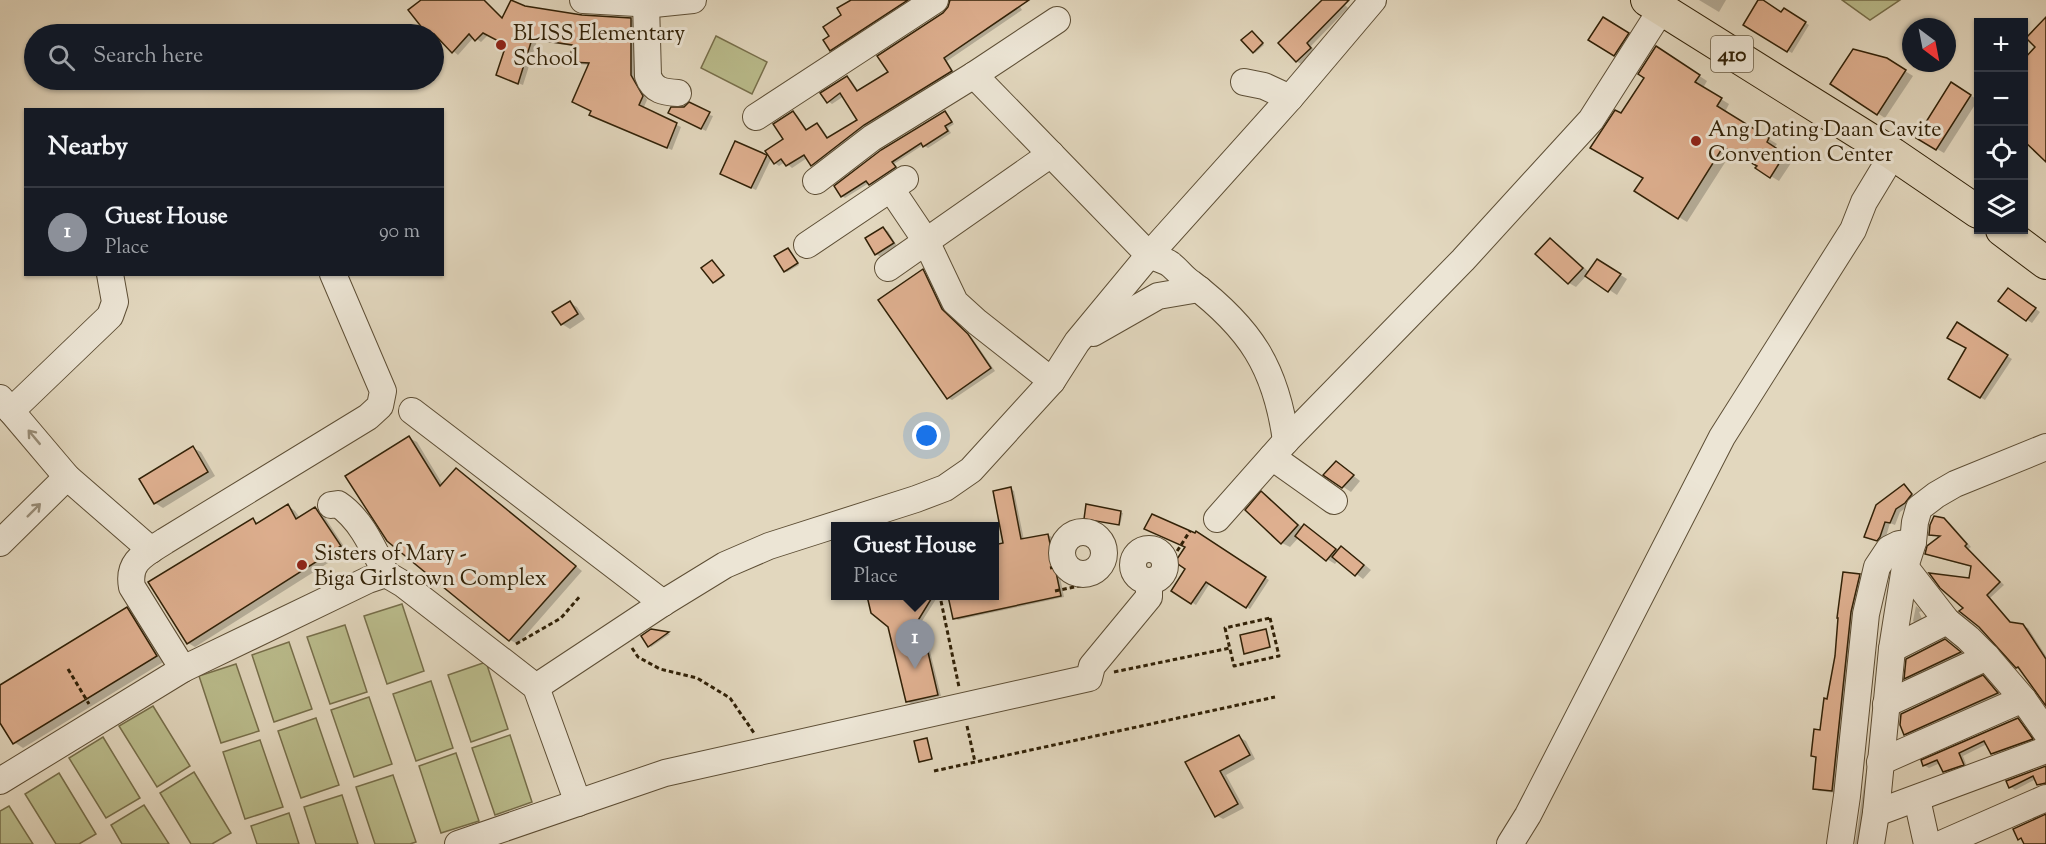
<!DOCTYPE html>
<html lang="en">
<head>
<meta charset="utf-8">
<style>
	:root { --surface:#171b24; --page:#20242c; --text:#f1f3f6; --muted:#9ea1a6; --line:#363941; --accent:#8c9099 }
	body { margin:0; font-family:"Sorts Mill Goudy",serif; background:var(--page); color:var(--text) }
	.controls { position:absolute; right:18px; top:18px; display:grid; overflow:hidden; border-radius:0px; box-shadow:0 2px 4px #0004 }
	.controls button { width:54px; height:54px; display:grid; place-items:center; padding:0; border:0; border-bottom:2px solid var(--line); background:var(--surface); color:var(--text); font:30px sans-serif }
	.compass { position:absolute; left:1902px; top:18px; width:54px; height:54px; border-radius:50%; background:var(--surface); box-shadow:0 2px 4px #0004; rotate:148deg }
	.you { position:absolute; left:927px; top:436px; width:21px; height:21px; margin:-15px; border:4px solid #fff; border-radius:50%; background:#1a73e8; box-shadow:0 0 0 9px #1a73e833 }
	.badge { display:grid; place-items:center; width:39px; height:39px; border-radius:50%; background:var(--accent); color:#fff; font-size:20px; font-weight:700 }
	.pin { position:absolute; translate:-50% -50px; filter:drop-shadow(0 2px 3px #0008) }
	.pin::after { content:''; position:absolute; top:32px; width:21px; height:18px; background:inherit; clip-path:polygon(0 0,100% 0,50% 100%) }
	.popup { position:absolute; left:831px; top:522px; width:168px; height:78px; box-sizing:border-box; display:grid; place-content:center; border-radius:0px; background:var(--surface); filter:drop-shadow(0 2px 4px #0005); font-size:20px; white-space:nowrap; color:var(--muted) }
	.popup b { font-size:22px; color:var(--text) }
	.popup::after { content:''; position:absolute; left:50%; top:100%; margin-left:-12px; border:12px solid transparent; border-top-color:var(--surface) }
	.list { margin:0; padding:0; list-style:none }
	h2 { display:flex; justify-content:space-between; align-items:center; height:78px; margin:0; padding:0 24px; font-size:26px }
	h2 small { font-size:20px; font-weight:400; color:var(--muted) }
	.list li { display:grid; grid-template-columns:39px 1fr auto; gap:18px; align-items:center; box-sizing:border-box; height:90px; padding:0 24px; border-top:2px solid var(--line) }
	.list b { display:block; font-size:22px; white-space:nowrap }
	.list p { margin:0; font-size:20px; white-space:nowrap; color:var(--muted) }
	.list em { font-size:20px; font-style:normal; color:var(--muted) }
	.icon { flex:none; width:33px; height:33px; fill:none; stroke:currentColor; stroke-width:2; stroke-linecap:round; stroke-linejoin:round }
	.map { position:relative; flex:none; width:2046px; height:844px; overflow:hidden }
	.search { position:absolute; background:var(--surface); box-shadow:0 2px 4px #0004; left:24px; top:24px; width:420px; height:66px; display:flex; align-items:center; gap:15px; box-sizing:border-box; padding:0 21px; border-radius:33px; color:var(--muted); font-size:22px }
	.panel { position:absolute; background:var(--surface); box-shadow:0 2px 4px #0004; left:24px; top:108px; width:420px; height:168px; border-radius:0px }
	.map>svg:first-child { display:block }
</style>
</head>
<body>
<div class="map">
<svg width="2046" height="844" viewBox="0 0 2046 844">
	<rect width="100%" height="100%" fill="#e2d7be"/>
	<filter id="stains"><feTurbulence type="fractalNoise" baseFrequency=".00333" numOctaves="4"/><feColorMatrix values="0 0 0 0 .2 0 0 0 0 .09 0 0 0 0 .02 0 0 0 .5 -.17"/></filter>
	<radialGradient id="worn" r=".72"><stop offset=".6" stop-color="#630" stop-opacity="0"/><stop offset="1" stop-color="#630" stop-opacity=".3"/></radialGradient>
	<g fill="#babc8c" stroke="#766e4a" stroke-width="1.5">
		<path d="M1842,0H1900L1870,20Z"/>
		<path d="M716,36L767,62L752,94L701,68Z"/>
		<path d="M402,604L424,671L387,684L364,616Z"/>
		<path d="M345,625L367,692L330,704L307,637Z"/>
		<path d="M289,642L312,709L274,722L252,655Z"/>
		<path d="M486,662L508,729L471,742L448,675Z"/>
		<path d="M236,664L259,731L221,743L199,676Z"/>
		<path d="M431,681L453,748L416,761L393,694Z"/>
		<path d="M369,697L392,764L354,777L331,710Z"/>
		<path d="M153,706L190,766L157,787L119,726Z"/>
		<path d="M316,718L339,785L301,798L278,731Z"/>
		<path d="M510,735L532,802L495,815L472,748Z"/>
		<path d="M103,737L140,798L106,818L69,758Z"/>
		<path d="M260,740L283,807L245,819L223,752Z"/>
		<path d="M456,753L479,821L441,833L419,766Z"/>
		<path d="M194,772L231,833L212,844H191L160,793Z"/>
		<path d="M59,773L96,834L79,844H56L25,794Z"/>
		<path d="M393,775L416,842L410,844H375L356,787Z"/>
		<path d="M342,795L358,844H316L304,807Z"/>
		<path d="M144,805L169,844H122L111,825Z"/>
		<path d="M9,806L33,844H0V811Z"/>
		<path d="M289,813L299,844H257L251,826Z"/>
	</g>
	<g fill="#0003">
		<path d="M423,0H484L503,19L562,25L582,16L631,19L636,22L635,79L647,100L643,109L681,127L672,150L596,117L590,65L577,64L572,61L573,46L537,41L523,85L502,77L507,45L488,35L481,42L474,37L458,55L434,35L428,33L410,11Z"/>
		<path d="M852,0H915L835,52L831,50V36Z"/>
		<path d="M951,0H1016L1022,10L947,61L955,74L816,167L807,158L792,168L785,162L779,166L775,163L785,140L793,112L797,115L808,131L817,124L821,127L829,139L860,120L844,96L832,104L828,101L847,77L851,80L859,92L890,72L949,8Z"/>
		<path d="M1324,0H1340L1348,8L1311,46L1315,51L1301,64L1296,61Z"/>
		<path d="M1699,0H1726L1719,12Z"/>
		<path d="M1760,0L1782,14L1784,10L1809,25L1792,53L1745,25Z"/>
		<path d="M1603,19L1632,37L1619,57L1590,39Z"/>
		<path d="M2046,19V160L2024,139V62L2037,47Z"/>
		<path d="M1254,34L1264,45L1255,53L1254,52Z"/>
		<path d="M1665,53L1707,81L1703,88L1729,104L1725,112L1777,144L1774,148L1793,160L1779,181L1757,168L1759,166L1733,150L1687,222L1636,191L1645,177L1621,115Z"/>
		<path d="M1886,59L1913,76L1885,118L1832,83Z"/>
		<path d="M1952,84L1978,100L1944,153L1918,138Z"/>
		<path d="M684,108L713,116L706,131L675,115Z"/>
		<path d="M945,113L954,124L948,128L951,133L928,148L923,145L894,164L898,169L873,186L869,183L845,198L842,196Z"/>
		<path d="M766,156L771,159L756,190L726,176Z"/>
		<path d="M883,229L888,231L897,246L881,257L876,254Z"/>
		<path d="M1550,240L1558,244L1590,273L1605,265L1627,279L1617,295L1587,275L1576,287L1569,283Z"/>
		<path d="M788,249L799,265L787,272L785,271Z"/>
		<path d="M712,261L725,276L715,283L714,282Z"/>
		<path d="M923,271L928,274L946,313L972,338L995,371L952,400L948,398Z"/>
		<path d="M2013,292L2040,312L2032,323L2000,301Z"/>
		<path d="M570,303L577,307L585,319L570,329L562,324Z"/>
		<path d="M1957,324L2012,359L1985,400L1950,379L1968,348Z"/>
		<path d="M409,438L417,442L443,485L464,475L582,571L518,644L510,640Z"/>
		<path d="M193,448L201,452L215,476L163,508L155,503Z"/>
		<path d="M1336,462L1360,481L1351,492L1326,475Z"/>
		<path d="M1904,486L1916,498L1910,505L1900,512L1895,525L1890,523L1885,540L1882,542L1866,537Z"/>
		<path d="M1010,489L1014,491L1024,540L1048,535L1052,537L1064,597L958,620L955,618L950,596H994L1005,544Z"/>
		<path d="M1262,493L1269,498L1303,528L1312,531L1339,551L1341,548L1349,552L1371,570L1363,579L1338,560L1335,564L1327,559L1299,537L1290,547L1282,543Z"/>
		<path d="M288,506L295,511L300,518L315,508L322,513L347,551L195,647L188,643L253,520L260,524Z"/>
		<path d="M1088,506L1123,513L1120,525L1087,519Z"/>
		<path d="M1943,519L1949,522L1971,547L1968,549L2004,585L1990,598L2013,624L2028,628L2046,656V704L2022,669L2017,667L1966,608L1972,567L1931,556L1940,537L1930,534Z"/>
		<path d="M1196,533L1269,580L1250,609L1210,583L1196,605L1173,590L1188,568Z"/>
		<path d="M1859,575L1864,578L1837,793L1819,791L1814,788L1818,758L1813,755L1822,731L1836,657Z"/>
		<path d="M868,596H938L910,640L924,637L927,639L941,696L911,704L907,701L889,626L872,612Z"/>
		<path d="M1916,606L1922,611L1919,612L1923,621L1917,624L1913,621Z"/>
		<path d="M127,608L135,613L165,661L23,748L14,742L0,720V686Z"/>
		<path d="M652,630L670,634L651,647L649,645Z"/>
		<path d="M1265,631L1271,648L1245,653Z"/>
		<path d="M1950,643L1964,655L1910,681L1906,678L1908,660Z"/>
		<path d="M1983,677L1988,680L2002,696L1910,737L1905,734Z"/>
		<path d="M2018,719L2033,743L1997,756L1992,753L1987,744L1963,756L1967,767L1949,774L1944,771L1940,763L1929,768L1924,765Z"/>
		<path d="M1239,737L1246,741L1255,759L1226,775L1244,808L1223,819L1216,815L1187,763Z"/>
		<path d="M927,740L933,759L922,762L920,761Z"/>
		<path d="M1867,766L1870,768L1861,844H1855Z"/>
		<path d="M2046,768V787L2038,784L2036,779L2015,790L2011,787Z"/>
	</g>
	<g fill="#deaf8f" stroke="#312107" stroke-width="1.5">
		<path d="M421,0H484L502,18L511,0L525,6L582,15L631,18V75L643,96L639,105L677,123L667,148L589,115L591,111L572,102L589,63L570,62L572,45L532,39L518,84L496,75L506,45L483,33L475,41L469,34L452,53L434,34L429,32L427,34L408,10Z"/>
		<path d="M851,0H908L830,51L823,40L829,36L823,27L841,15L837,8Z"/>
		<path d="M950,0H1029L944,58L952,71L864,125L811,166L804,155L786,166L781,159L774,164L765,151L783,139L773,124L793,111L806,130L817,123L827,138L857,120L840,93L827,103L820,93L847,76L857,91L888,72L877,56L943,13L948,7Z"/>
		<path d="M1322,0H1349L1307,43L1311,48L1296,62L1278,43Z"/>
		<path d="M1758,0H1763L1781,12L1784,8L1806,22L1787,52L1743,25Z"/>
		<path d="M1603,17L1629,33L1614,56L1588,40Z"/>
		<path d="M2046,17V162L2024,141V59L2035,47L2026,38Z"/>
		<path d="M1252,31L1263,43L1253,53L1241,40Z"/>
		<path d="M1656,46L1700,75L1695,82L1722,98L1717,106L1769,138L1767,142L1785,154L1770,178L1755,168L1757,166L1723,147L1678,219L1634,191L1643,178L1590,148L1615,110L1621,113L1644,78L1638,74Z"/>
		<path d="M1853,49L1887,58L1906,70L1877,115L1830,84Z"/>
		<path d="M1951,82L1971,95L1936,150L1916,138Z"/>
		<path d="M689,102L710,112L701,129L668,113L671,107H684Z"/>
		<path d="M945,111L952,122L945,126L948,131L923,147L921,143L892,162L896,167L869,185L866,181L841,197L834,186L881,150Z"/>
		<path d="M735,141L767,155L751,188L720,174Z"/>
		<path d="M883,227L894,243L875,255L865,238Z"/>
		<path d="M1550,238L1583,268L1568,284L1535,254Z"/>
		<path d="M788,248L798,263L784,272L774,256Z"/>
		<path d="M1597,259L1621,274L1608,292L1585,276Z"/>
		<path d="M712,260L724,275L713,283L701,268Z"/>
		<path d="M923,269L942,309L968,334L991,368L947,399L878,300Z"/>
		<path d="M2008,288L2036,308L2026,321L1998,301Z"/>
		<path d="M570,301L578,314L561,325L552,312Z"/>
		<path d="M1957,322L2008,355L1980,398L1948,379L1966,348L1947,338Z"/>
		<path d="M409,436L440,486L456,468L576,566L509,641L387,541L345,476Z"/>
		<path d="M193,446L208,472L154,504L139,479Z"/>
		<path d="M1336,461L1354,475L1342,488L1323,475Z"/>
		<path d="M1904,484L1912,494L1905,503L1896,509L1890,523L1885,522L1880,537L1877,541L1864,537L1876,505Z"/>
		<path d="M1011,487L1021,539L1048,534L1061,596L953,619L948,596H994V545L1003,543L993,491Z"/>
		<path d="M1261,491L1298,525L1281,544L1245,510Z"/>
		<path d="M288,504L296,519L315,507L341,546L187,644L148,582L253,518L256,524Z"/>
		<path d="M1086,504L1121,511L1119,525L1084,519Z"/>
		<path d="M1152,514L1195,533L1196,531L1266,577L1246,608L1206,582L1191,604L1171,591L1185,569L1175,562L1185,547L1144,529Z"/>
		<path d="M1934,516L1944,518L1967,544L1965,546L2000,582L1987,595L2010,622L2023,624L2046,659V706L2018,667L2016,668L1979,627L1959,611L1963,608L1940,588L1929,573L1969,578L1971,566L1925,554L1927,546L1940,536L1929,535L1930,525Z"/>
		<path d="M1304,524L1336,549L1326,561L1295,536Z"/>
		<path d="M1341,546L1364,565L1355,576L1332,557Z"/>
		<path d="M1843,572L1860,574L1851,612L1832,791L1813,789L1816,757L1811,756L1814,729L1820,730L1824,698L1827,699L1835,656L1838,618H1837Z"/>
		<path d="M867,596H933L906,640L924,635L938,695L906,702L888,627L871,613Z"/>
		<path d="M127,607L157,656L13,744L0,723V685Z"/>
		<path d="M651,629L669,632L648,647L641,636Z"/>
		<path d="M1266,629L1270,647L1244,654L1240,635Z"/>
		<path d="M1945,639L1961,652L1904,679L1906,659Z"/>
		<path d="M1983,675L1998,693L1904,735L1900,725L1901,714Z"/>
		<path d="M2018,718L2033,739L1991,754L1984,741L1959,753L1964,765L1943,772L1937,760L1923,766L1921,760Z"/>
		<path d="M1239,735L1250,755L1220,771L1238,804L1215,817L1185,762Z"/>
		<path d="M927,738L932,759L919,762L914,741Z"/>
		<path d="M2046,766V783L2037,785L2033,776L2009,788L2006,781Z"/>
		<path d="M2046,814V844H2024L2021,838L2018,840L2013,829Z"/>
	</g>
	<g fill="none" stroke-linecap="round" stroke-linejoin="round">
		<g stroke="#5d4e35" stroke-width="28">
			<g id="minor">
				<path d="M583,0L654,4L693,0"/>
				<path d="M646,3L648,76C653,91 664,92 678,93"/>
				<path d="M974,75L1149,255C1156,258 1164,260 1170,264C1178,270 1183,278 1191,283C1250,328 1276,367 1286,441"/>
				<path d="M1244,82L1264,86L1290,98"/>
				<path d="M756,117L935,0"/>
				<path d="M816,181L872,138L974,75L1057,20"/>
				<path d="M891,189L926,241L955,302L977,322L1052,381"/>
				<path d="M807,245L905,179"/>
				<path d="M888,268L1051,154"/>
				<path d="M1093,333L1158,296L1199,289"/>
				<path d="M0,398L67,477L151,550"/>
				<path d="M11,411L110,316L115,302L110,274"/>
				<path d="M412,411L663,603"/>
				<path d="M1272,457L1334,501"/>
				<path d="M331,505L338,504C362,520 374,550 386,574"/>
				<path d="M1217,519L1286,441L1463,260L1591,120L1661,10"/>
				<circle cx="1083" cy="553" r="21"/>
				<path d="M0,543L67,477"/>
				<circle cx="1149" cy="565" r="16"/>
				<path d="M1905,567L1947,621L1968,638L1987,657L2023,699L2046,732"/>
				<path d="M1892,649L1947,621"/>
				<path d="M183,669L132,587C127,561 145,554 165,541L368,417L380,406L383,391L333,274"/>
				<path d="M536,687L663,603L725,565L769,546L916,499L945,488L971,470L1052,381L1077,342L1149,255L1290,98L1373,0"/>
				<path d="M1886,704L1987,657"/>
				<path d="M1880,762L2023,699"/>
				<path d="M0,781L183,669L368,580L386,574L403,584L536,687L578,803"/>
				<path d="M1917,799L1927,844"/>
				<path d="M1876,813L2046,750"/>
				<path d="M458,844L665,773L1089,678L1092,666L1149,597V581"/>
				<path d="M1510,844L1528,815L1722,437L1853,230L1864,202L1893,154"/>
				<path d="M1840,844L1847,796L1866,614L1877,567L1889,549L1899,544L1913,542"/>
				<path d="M1871,844L1876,813L1892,649L1905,567L1913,542L1915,522L1919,508L1936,495L1955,484L2046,447"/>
				<path d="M1941,844L2046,798"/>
			</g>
		</g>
		<g stroke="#312107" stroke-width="34">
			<g id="major">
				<path d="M1647,0L1893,154L1978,212"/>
				<path d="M2002,230L2046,263"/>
			</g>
		</g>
		<g stroke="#312107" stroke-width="3" stroke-dasharray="4.5 3" stroke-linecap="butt">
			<path d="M1050,568L1065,565"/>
			<path d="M1165,570L1190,531"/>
			<path d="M1055,591L1093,583L1091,573"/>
			<path d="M941,601L959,687"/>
			<path d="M1270,618L1279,656L1234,666L1225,628Z"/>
			<path d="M516,644L561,618L581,595"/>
			<path d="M632,648L638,657L660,669L697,678L730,698L754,733"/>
			<path d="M68,669L89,704"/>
			<path d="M1114,672L1230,648"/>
			<path d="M967,726L975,762"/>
			<path d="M934,771L1275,697"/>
		</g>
		<use href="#minor" stroke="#ece5d5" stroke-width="26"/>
		<use href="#major" stroke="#e2d7be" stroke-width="32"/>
	</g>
	<defs><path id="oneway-shaft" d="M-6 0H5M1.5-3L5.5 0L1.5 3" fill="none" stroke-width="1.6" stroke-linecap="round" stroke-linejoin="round" transform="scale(1.5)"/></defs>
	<g stroke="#988d78">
		<use href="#oneway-shaft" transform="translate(34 437) rotate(-130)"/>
		<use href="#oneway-shaft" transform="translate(34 510) rotate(-45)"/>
	</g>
	<g fill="#8f2418" stroke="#ece5d5" stroke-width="2">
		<circle cx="501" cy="45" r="6"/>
		<circle cx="1696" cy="141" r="6"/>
		<circle cx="302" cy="565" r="6"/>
	</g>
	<g text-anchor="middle" stroke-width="6" stroke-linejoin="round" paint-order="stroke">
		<rect fill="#ece5d5" stroke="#695c45" stroke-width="1.5" x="1711" y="36" width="42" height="36" rx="4.5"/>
		<g font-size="21" font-weight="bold" fill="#312107">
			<text x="1732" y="61">410</text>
		</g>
		<g font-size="22" fill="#312107" stroke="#ece5d5" text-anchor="start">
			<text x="513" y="40">BLISS Elementary<tspan x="513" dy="25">School</tspan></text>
			<text x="1708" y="136">Ang Dating Daan Cavite<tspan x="1708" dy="25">Convention Center</tspan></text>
			<text x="314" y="560">Sisters of Mary -<tspan x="314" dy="25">Biga Girlstown Complex</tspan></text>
		</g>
	</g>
	<rect width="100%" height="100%" filter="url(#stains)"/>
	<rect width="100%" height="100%" fill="url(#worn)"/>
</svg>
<div class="controls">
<button>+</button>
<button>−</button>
<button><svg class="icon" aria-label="locate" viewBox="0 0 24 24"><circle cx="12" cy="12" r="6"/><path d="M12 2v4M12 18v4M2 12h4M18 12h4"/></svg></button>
<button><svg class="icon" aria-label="layers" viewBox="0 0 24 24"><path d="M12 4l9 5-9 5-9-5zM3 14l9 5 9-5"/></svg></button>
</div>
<svg class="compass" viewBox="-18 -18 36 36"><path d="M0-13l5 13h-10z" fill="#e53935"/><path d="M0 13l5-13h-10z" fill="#9ea1a6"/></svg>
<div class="you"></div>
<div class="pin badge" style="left:915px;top:669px">1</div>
<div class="popup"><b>Guest House</b>Place</div>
<div class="search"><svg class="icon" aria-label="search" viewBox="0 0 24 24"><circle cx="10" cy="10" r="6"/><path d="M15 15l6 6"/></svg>Search here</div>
<section class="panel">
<h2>Nearby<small></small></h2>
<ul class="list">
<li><span class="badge">1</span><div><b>Guest House</b><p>Place</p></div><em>90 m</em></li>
</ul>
</section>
</div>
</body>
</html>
